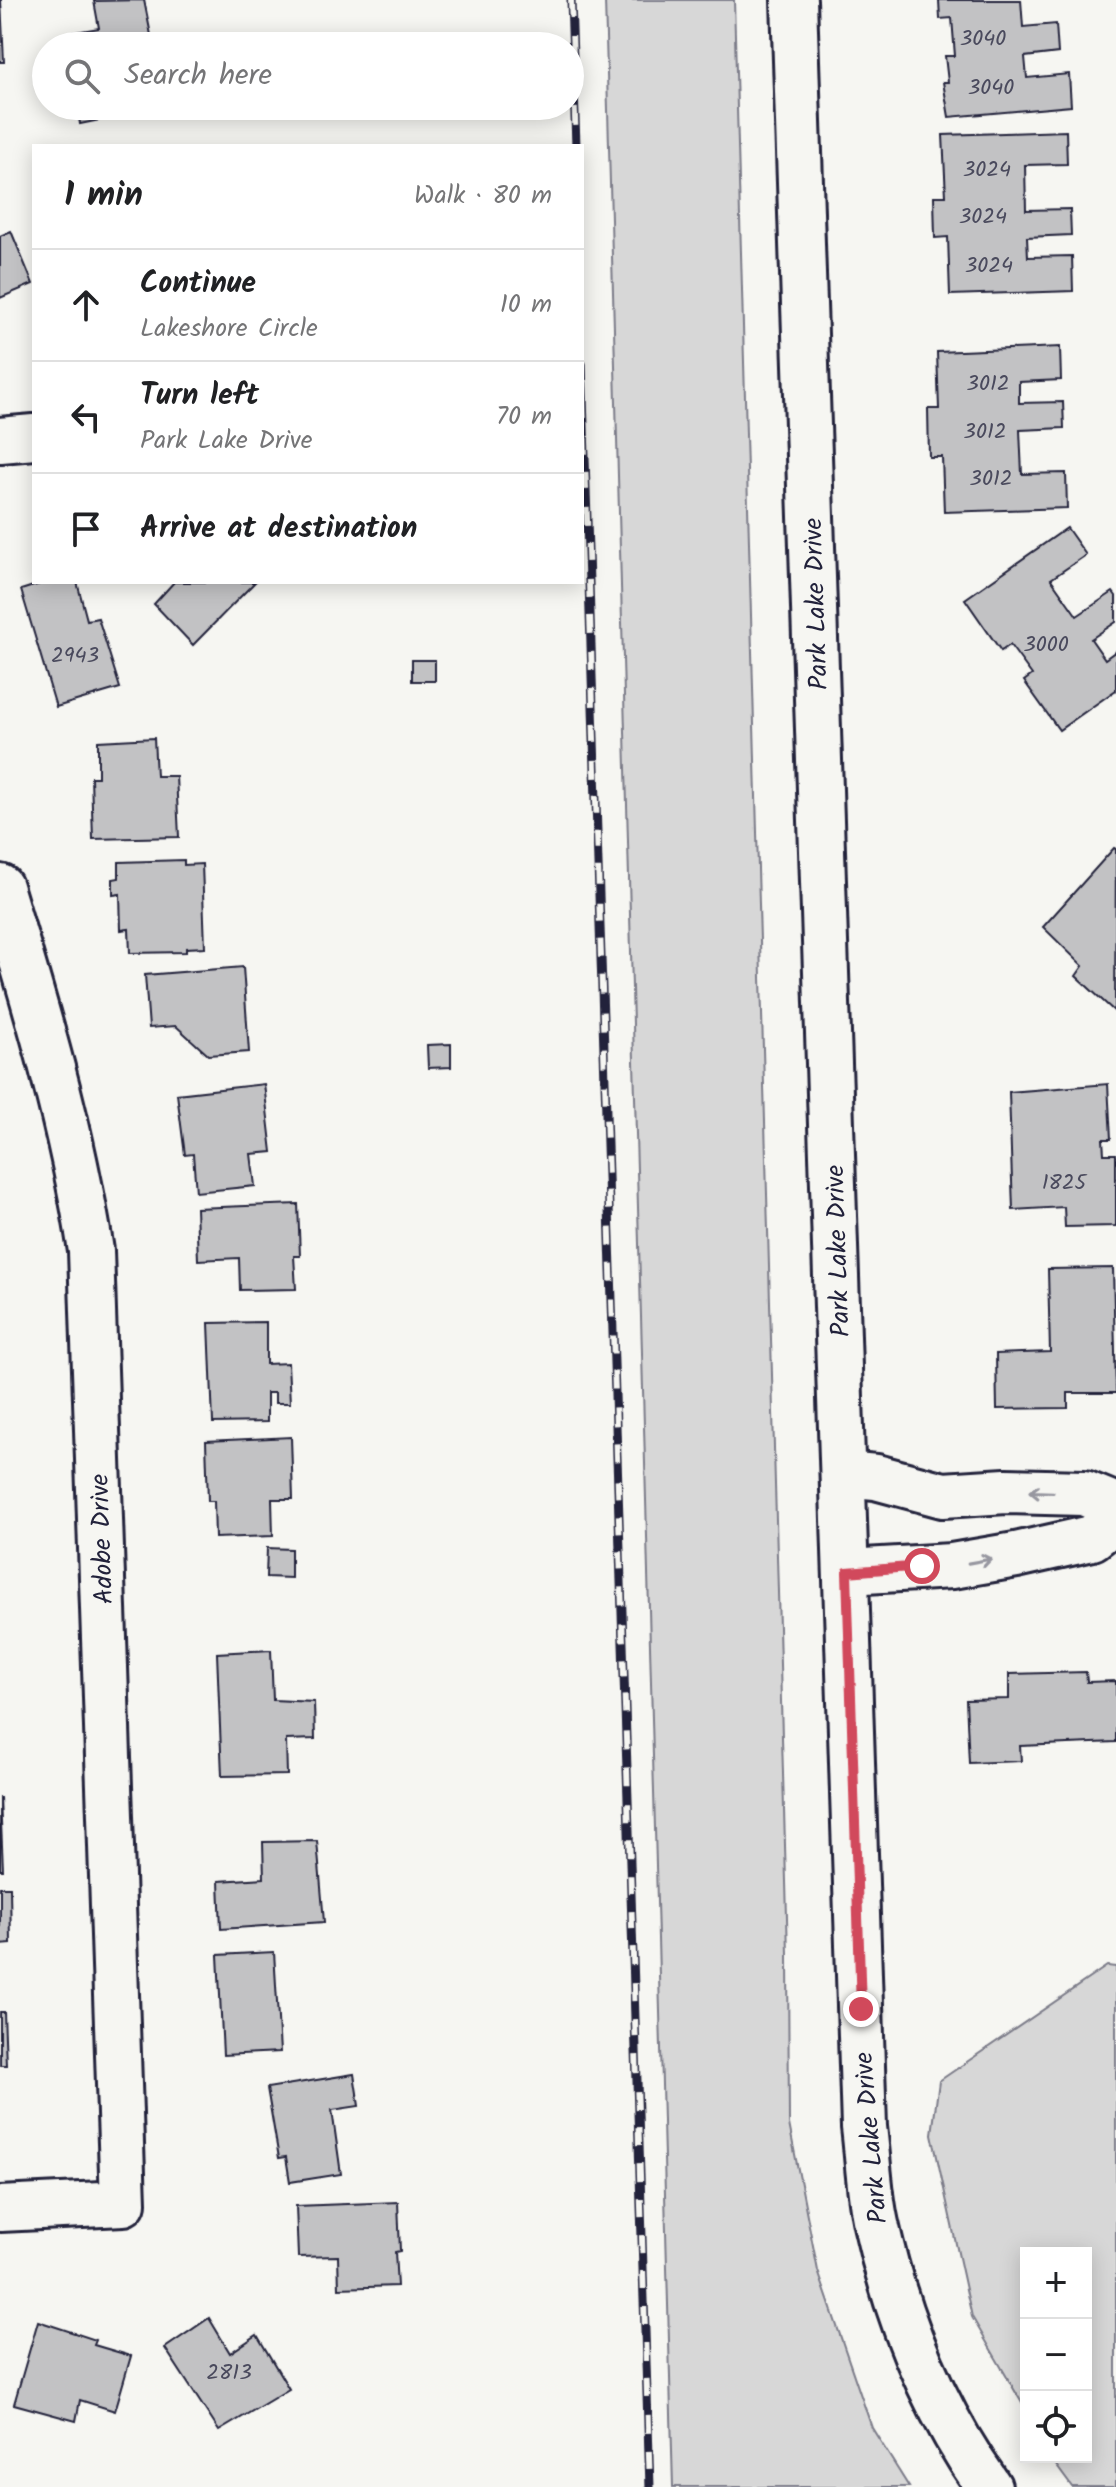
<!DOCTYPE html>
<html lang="en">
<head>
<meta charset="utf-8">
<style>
	:root { --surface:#fff; --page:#f2f2f2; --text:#202124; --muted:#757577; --line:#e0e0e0 }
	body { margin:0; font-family:Kalam,sans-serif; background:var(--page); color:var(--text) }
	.controls { position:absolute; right:24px; bottom:24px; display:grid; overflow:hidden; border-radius:0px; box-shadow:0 4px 20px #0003 }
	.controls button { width:72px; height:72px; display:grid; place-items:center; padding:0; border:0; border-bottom:2px solid var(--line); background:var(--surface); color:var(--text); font:40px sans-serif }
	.stop { position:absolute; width:24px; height:24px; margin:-18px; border:6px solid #d1495b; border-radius:50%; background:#fff }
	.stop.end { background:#d1495b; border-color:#fff; box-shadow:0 2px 8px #0008 }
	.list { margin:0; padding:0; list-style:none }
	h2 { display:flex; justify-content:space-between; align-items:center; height:104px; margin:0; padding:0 32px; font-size:34px }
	h2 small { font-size:26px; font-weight:400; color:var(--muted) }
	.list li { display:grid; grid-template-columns:52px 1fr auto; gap:24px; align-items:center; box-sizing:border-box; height:112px; padding:0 32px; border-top:2px solid var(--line) }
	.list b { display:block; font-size:30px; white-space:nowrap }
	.list p { margin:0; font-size:26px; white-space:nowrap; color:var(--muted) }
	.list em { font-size:26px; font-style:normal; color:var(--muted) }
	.icon { flex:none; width:44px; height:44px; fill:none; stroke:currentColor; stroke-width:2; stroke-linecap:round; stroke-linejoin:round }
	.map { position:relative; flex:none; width:1116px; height:2487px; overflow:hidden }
	.search { position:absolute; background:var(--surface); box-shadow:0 4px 20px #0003; left:32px; top:32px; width:552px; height:88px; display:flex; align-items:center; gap:20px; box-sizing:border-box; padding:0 28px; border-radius:44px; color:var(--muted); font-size:30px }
	.panel { position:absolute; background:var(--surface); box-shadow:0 4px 20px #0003; left:32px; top:144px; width:552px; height:440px; border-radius:0px }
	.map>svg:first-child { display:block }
</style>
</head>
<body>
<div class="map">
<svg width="1116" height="2487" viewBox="0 0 1116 2487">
	<rect width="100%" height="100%" fill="#f6f6f2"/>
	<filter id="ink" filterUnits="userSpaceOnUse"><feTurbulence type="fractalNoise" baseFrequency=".0125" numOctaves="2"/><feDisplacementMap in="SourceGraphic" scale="16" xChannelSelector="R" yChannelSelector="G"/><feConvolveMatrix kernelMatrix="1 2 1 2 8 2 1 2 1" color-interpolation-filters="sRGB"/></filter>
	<g filter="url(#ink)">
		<g fill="#d7d7d7" stroke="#7c7c89" stroke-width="2">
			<path d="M605,0H734L788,1954L789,2124L818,2271L872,2428L909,2487H673Z"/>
			<path d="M1107,1966L1116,1967V2487H1072L1050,2457H1086V2253H1026V2410L972,2317L932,2134L939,2081Z"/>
		</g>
		<g fill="#c2c2c4" stroke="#22223b" stroke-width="2">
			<path d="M0,0H1L4,62H0Z"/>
			<path d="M144,0L151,35L132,39L133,46H66L64,34L99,28L94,1Z"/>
			<path d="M939,0H1021L1023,27L1056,24L1058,53L1025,57L1027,78L1069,74L1071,106L949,117L943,82H948L945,56H955L952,18L940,19Z"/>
			<path d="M77,106H144V111L80,124Z"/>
			<path d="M1066,131L1067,164L1025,165L1026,210L1070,209L1071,235L1027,237L1028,257L1072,256L1073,291L950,295L948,237L935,238L934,196H946L943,135Z"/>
			<path d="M11,231L33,284L0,298V236Z"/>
			<path d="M1060,347L1061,380L1019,382V403L1063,402L1064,428L1020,430L1022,474L1066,473L1067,508L944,512L942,457H929L928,409H939L937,352Z"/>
			<path d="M1067,528L1086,555L1051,579L1077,616L1113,592L1116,596V622L1091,639L1105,659L1116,651V690L1059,730L1024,681L1032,675L1010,645L1001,651L965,599Z"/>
			<path d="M46,582H77L87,620L98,618L120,688L56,707L21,590Z"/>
			<path d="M174,582H255L193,645L154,604Z"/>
			<rect x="412" y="660" width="23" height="21"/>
			<path d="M154,738L156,776H176L179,837L93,839L91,777H98V741Z"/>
			<path d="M1114,848L1116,849L1115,1012L1076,976L1083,966L1043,927Z"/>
			<path d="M184,860V865L202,864L205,947L186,948V952L130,953L129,929L121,930L120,894L113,895V879L119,878V862Z"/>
			<path d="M243,967L249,1052L208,1055L176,1026L149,1028L145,975Z"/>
			<path d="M451,1044V1067L428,1068L427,1045Z"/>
			<path d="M264,1084L272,1152L251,1154L255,1186L196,1192L193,1154L185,1155L177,1094Z"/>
			<path d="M1108,1084L1111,1139H1103L1104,1154H1116V1226L1065,1227L1064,1207L1013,1210L1009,1092Z"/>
			<path d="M298,1204L300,1256H294L296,1289L240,1290L239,1258L198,1260L196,1208Z"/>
			<path d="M1113,1268L1116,1393H1068V1408L997,1409L996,1354L1050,1352L1048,1269Z"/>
			<path d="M266,1322V1364L288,1363L290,1403H275V1393H267V1422L213,1423L209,1323Z"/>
			<path d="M291,1437L293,1499H272L273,1536L215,1538L214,1501H208L206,1441Z"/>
			<path d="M267,1548L291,1549V1578L266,1577Z"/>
			<path d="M271,1650L273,1700L314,1702L315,1739L286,1740L287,1775L222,1776L217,1653Z"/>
			<path d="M1086,1672L1087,1682L1116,1681V1742L1020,1746L1021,1761L969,1763L966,1700L1009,1699V1674Z"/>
			<path d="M0,1797L3,1870H0Z"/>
			<path d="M317,1841L324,1922L221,1929L219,1881L264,1878L263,1842Z"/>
			<path d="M0,1887H10L11,1944L0,1945Z"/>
			<path d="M274,1952L280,2052L223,2055L218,1955Z"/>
			<path d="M0,2012H4L6,2065H0Z"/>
			<path d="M354,2074L359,2106L332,2110L341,2174L290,2182L286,2157L279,2158L267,2088Z"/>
			<path d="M398,2202L400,2251L395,2252L397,2286L339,2288L338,2256L298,2257L296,2206Z"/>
			<path d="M209,2318L230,2353L257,2335L289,2389L219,2431L165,2348Z"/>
			<path d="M38,2321L96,2340L94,2345L131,2356L115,2411L80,2400L76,2421L14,2404Z"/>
		</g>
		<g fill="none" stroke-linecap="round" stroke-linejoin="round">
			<g stroke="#22223b" stroke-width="50">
				<g id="minor">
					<path d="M794,0L864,2127C868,2159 869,2193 876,2224C897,2319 933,2408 989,2487"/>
					<path d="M0,440L34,437"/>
					<path d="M0,887C36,1007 72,1127 91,1251L123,2203L0,2209"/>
					<path d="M844,1474L876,1477L943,1495L1006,1491L1084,1493L1116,1506"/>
					<path d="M847,1572L952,1566L1016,1555L1092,1538L1116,1519"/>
				</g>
			</g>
			<use href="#minor" stroke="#f6f6f2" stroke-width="44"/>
			<g stroke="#22223b" stroke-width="9">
				<g id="rail">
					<path d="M571,0L576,146"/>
					<path d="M582,364L650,2487"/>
				</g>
			</g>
			<use href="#rail" stroke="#f6f6f2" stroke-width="6" stroke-dasharray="18" stroke-linecap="butt"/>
		</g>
		<defs><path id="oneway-shaft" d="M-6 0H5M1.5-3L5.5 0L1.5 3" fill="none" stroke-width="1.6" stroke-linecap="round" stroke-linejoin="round" transform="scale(2)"/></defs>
		<g stroke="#9797a0">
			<use href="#oneway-shaft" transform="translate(1041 1492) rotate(-178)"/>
			<use href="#oneway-shaft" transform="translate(980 1561) rotate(-10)"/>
		</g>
	</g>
	<g fill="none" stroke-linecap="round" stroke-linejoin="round" filter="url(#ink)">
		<path stroke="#d1495b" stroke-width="10" d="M861,2009L847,1572L922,1566"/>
	</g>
	<g text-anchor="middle" stroke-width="6" stroke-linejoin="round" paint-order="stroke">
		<g font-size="22" fill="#4a4a5d">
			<text x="983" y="45">3040</text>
			<text x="991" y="94">3040</text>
			<text x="987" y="176">3024</text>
			<text x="983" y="223">3024</text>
			<text x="989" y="272">3024</text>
			<text x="988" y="390">3012</text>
			<text x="985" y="438">3012</text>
			<text x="991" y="485">3012</text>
			<text x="1046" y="651">3000</text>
			<text x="75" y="662">2943</text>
			<text x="1064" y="1189">1825</text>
			<text x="229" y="2379">2813</text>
		</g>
		<g font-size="26" fill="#22223b" stroke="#f6f6f2">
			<text transform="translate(815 604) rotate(-92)" y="9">Park Lake Drive</text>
			<text transform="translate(837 1251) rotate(-92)" y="9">Park Lake Drive</text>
			<text transform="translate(101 1539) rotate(-92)" y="9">Adobe Drive</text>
			<text transform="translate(870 2138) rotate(-95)" y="9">Park Lake Drive</text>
		</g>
	</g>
</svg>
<div class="controls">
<button>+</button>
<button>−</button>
<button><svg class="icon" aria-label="locate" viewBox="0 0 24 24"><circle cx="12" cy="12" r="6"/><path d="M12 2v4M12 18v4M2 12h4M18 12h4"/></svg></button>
</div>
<div class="stop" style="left:922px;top:1566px"></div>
<div class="stop end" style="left:861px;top:2009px"></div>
<div class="search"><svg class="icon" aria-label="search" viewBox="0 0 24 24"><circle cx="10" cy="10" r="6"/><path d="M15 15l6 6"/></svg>Search here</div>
<section class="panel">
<h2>1 min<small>Walk · 80 m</small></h2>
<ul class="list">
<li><svg class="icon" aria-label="ahead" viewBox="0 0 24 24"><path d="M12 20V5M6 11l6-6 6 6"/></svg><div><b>Continue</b><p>Lakeshore Circle</p></div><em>10 m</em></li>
<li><svg class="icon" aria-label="left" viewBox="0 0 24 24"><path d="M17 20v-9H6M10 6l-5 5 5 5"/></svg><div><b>Turn left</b><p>Park Lake Drive</p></div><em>70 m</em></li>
<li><svg class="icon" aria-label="arrive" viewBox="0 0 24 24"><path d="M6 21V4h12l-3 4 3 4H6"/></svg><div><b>Arrive at destination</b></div></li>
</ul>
</section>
</div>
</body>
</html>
